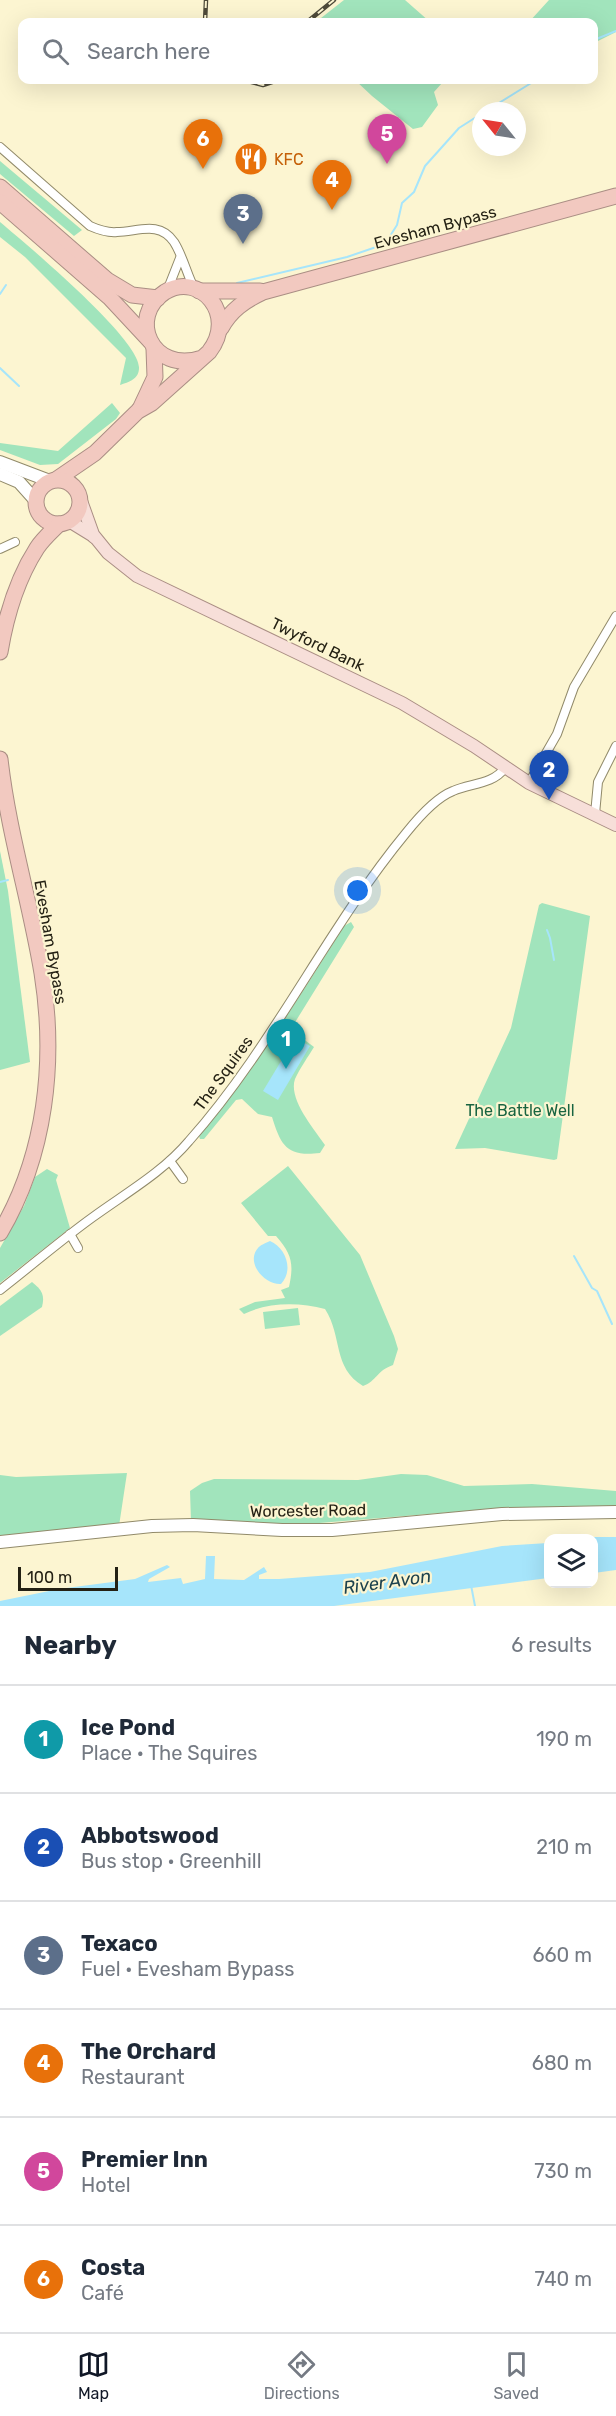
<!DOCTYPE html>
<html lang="en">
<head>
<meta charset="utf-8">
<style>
	:root { --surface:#fff; --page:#f2f2f3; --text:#1f2937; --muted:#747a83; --line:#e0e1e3; --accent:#111827 }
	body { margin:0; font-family:Rubik,sans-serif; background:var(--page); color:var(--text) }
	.controls { position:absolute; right:18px; bottom:18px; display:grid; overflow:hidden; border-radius:12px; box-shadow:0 6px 24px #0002 }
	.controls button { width:54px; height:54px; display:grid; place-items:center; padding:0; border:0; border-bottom:2px solid var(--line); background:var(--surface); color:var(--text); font:30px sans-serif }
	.compass { position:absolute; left:472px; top:102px; width:54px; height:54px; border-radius:50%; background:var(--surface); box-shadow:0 6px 24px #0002; rotate:300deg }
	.scale { position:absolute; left:18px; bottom:15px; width:100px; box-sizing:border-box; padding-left:6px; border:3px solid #242114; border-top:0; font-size:16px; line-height:21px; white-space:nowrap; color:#242114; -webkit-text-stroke:4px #fcf5d1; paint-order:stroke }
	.you { position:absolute; left:358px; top:891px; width:21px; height:21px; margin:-15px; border:4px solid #fff; border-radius:50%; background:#1a73e8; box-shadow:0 0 0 9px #1a73e833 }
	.badge { display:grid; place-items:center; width:39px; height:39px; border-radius:50%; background:var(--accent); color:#fff; font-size:20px; font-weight:700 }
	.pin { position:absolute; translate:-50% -50px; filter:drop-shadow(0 2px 3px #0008) }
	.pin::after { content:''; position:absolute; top:32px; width:21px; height:18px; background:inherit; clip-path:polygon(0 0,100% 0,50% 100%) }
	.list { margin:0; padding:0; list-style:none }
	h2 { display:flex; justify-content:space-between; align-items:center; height:78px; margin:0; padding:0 24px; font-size:26px }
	h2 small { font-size:20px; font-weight:400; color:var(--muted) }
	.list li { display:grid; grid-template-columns:39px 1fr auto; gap:18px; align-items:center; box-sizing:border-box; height:108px; padding:0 24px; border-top:2px solid var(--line) }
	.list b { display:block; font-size:22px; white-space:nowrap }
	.list p { margin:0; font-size:20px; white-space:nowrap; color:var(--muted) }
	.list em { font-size:20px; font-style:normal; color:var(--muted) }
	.icon { flex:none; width:33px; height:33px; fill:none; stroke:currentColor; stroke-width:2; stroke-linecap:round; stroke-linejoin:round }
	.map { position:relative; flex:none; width:616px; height:1606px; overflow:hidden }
	.search { position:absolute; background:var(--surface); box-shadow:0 6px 24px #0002; left:18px; right:18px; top:18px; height:66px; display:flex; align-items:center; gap:15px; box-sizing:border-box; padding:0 21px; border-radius:12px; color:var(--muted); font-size:22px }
	.sheet { height:726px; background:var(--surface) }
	nav { display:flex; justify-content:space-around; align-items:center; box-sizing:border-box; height:84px; border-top:2px solid var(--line); background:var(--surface); font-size:16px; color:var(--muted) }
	nav a { display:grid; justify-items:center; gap:3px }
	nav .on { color:var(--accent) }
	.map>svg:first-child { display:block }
</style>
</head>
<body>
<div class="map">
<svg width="616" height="1606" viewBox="0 0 616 1606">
	<rect width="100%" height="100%" fill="#fcf5d1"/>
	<g fill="#a1e4bc">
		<path d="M344,0H405L430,22H316Z"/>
		<path d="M549,0H616V32L594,43V22H529Z"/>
		<path d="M355,80H464L442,83L434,92L438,105L422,127L413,129L372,96Z"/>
		<path d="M0,161L82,230L74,236L0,174Z"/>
		<path d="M0,222C25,243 141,340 139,368C139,379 129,382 120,385L126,358L25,257L0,237Z"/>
		<path d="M112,403L120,413L116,419L58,464L40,465L0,450V443L58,451Z"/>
		<path d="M0,851L8,891L30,1062L0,1070Z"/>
		<path d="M542,903L590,916L557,1159L554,1160L485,1148L455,1149L511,1028L539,905Z"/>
		<path d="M351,922L354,927L294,1024V1032L314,1047C308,1057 300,1068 295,1079C288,1099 314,1129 325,1145L320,1153C287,1157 281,1146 272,1117L258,1114L242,1099L236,1100L204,1139H200L199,1136C253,1070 299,998 344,926Z"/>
		<path d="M288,1166L360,1255L394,1336L398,1349L393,1365C376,1371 377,1381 363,1386C332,1367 343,1337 325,1309C299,1302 268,1302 244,1314L239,1309L255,1302L285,1298L281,1290L289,1287C294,1264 292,1254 276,1236H268L241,1203Z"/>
		<path d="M47,1169L58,1175L56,1180L70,1228L0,1283V1248L24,1206L35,1177Z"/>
		<path d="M32,1282C42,1290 45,1295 42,1307L0,1336V1306Z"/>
		<path d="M298,1308L300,1325L265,1329L263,1312Z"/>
		<path d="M127,1473L119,1526L0,1537V1475L16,1477Z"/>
		<path d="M401,1474L427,1475L464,1486L532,1484L616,1491V1511L502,1508L283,1526L191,1521L190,1491L202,1483L214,1479L358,1480Z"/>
	</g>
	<g fill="#a6e5fb">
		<path d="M295,1038L310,1046L278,1100L263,1091Z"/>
		<path d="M270,1241C286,1248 294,1270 281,1284C265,1285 245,1263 258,1248C260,1245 266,1243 270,1241Z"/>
		<path d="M585,1537H616V1570L594,1573V1538H575Z"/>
		<path d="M548,1543V1578L334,1606H0V1601L59,1589L135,1579L167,1565L170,1567L149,1579L148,1582L181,1578L183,1584L205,1579L206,1556H215L214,1579L244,1580L264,1567L267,1572L259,1575V1579H279L370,1572L502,1546Z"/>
	</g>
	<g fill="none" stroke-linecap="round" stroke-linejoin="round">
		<g stroke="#a6e5fb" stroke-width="2">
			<path d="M594,40L616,31"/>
			<path d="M486,111L536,80"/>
			<path d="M237,283L347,257L385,244L397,225L402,203L414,192L425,166L459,128L481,114"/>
			<path d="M0,294L6,285"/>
			<path d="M0,368L19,386"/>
			<path d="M0,882L8,880"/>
			<path d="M547,930L550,938L554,960"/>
			<path d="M574,1256L592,1288L597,1291L612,1324"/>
			<path d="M471,1585L475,1606"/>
		</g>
		<g stroke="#918a6a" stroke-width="10">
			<g id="street">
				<path d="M0,147L90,226C99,230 107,233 117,232C137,232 159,220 174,242C183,256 187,275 195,290"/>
				<path d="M167,291L180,258"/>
				<path d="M0,549L15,542"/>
				<path d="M529,783L557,734L574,687L616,616"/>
				<path d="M595,814L598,782L616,746"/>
				<path d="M170,1161L183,1179"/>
				<path d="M70,1234L78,1248"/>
				<path d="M0,1290C31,1266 61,1240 93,1217C126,1193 163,1172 189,1141C273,1047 326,930 406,833C418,818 435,798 453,791C471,783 492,785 505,768"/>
			</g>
		</g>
		<g stroke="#918a6a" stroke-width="14">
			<g id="secondary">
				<path d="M0,462L50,481"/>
				<path d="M0,474L19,482L36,501"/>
				<path d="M0,1542L152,1526L193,1525L282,1530H332L502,1514L616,1512"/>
			</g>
		</g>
		<g stroke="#aa8e84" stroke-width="14">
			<g id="primary">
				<path d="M80,498L94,537"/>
				<path d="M69,521L95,537L108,553L137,576L402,703L474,746L529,783L616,825"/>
			</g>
		</g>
		<g stroke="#aa8e84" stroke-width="17">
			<g id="highway">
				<path d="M0,187L107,280L132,295L158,298"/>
				<path d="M0,202L109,297L150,341"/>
				<path d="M199,291H260"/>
				<path d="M221,328C231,310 244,301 263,292L616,196"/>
				<path d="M140,409L155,377L154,349"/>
				<path d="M57,479L95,453L138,411L152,403L209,352C238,315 200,271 165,292C127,316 151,375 202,358"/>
				<circle cx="58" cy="502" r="22"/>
				<path d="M0,652C6,616 17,579 37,548C43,539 52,531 59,524"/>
				<path d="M0,759C8,831 30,901 42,973C56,1061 46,1155 0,1233"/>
			</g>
		</g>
		<use href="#street" stroke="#fff" stroke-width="8"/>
		<use href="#secondary" stroke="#fff" stroke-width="12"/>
		<use href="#primary" stroke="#f7dfd9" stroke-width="12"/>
		<use href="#highway" stroke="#f2c9c0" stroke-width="15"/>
		<g stroke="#4e4a39" stroke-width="4.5">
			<g id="rail">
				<path d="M205,22L206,0"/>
				<path d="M307,22L334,0"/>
				<path d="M244,80L263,85L278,80"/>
			</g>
		</g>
		<use href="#rail" stroke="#fcf5d1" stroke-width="2" stroke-dasharray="7" stroke-linecap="butt"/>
	</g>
	<defs>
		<g id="restaurant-disc" transform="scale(1.725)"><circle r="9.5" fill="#e8710a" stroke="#fcf5d1"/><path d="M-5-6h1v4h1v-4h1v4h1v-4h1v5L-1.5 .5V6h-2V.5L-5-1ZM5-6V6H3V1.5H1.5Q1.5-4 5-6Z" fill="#fff"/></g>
	</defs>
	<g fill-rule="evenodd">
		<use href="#restaurant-disc" x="251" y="159"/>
	</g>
	<g text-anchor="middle" stroke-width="4.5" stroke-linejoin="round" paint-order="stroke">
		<g font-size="16" fill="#c56008" stroke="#fcf5d1" text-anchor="start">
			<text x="274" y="165">KFC</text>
		</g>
		<g font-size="16" fill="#242114" stroke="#fcf5d1">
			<text transform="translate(435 227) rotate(-15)" y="6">Evesham Bypass</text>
			<text transform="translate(318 644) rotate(26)" y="6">Twyford Bank</text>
			<text transform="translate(51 942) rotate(80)" y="6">Evesham Bypass</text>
			<text transform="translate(223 1073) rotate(-54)" y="6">The Squires</text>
			<text transform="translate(308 1510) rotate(-1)" y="6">Worcester Road</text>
		</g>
		<g font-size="16" fill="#186440" stroke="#fcf5d1">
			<text x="520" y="1116">The Battle Well</text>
		</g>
		<g font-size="18" font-style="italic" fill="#1d424e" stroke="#fcf5d1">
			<text transform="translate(387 1582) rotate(-8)" y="6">River Avon</text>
		</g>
	</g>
</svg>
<div class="controls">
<button><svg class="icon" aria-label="layers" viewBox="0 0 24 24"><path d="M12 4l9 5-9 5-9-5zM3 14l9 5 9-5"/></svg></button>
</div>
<svg class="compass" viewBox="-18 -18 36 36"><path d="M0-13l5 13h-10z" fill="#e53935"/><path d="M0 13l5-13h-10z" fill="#747a83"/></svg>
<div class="scale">100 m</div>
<div class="you"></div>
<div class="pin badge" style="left:286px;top:1069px;background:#0f9aa8">1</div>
<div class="pin badge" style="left:549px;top:800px;background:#1a4fb4">2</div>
<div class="pin badge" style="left:243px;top:244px;background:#5c6f8a">3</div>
<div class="pin badge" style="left:332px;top:210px;background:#e8710a">4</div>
<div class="pin badge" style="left:387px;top:164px;background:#d1479c">5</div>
<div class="pin badge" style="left:203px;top:169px;background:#e8710a">6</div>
<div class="search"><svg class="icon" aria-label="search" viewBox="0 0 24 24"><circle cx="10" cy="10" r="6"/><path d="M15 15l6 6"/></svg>Search here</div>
</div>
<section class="sheet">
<h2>Nearby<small>6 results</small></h2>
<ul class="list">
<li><span class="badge" style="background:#0f9aa8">1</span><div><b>Ice Pond</b><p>Place · The Squires</p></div><em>190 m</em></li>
<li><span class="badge" style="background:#1a4fb4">2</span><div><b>Abbotswood</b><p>Bus stop · Greenhill</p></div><em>210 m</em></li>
<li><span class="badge" style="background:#5c6f8a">3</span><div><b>Texaco</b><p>Fuel · Evesham Bypass</p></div><em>660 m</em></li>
<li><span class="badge" style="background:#e8710a">4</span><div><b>The Orchard</b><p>Restaurant</p></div><em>680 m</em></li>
<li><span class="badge" style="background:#d1479c">5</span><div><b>Premier Inn</b><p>Hotel</p></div><em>730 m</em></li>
<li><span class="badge" style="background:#e8710a">6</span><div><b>Costa</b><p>Café</p></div><em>740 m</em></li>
</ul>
</section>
<nav>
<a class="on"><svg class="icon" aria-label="map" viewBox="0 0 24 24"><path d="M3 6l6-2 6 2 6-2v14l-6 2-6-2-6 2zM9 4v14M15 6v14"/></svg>Map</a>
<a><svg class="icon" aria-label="directions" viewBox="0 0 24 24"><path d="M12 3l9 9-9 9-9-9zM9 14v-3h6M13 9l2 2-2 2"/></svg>Directions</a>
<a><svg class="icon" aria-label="saved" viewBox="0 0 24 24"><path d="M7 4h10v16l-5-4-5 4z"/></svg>Saved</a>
</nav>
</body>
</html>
